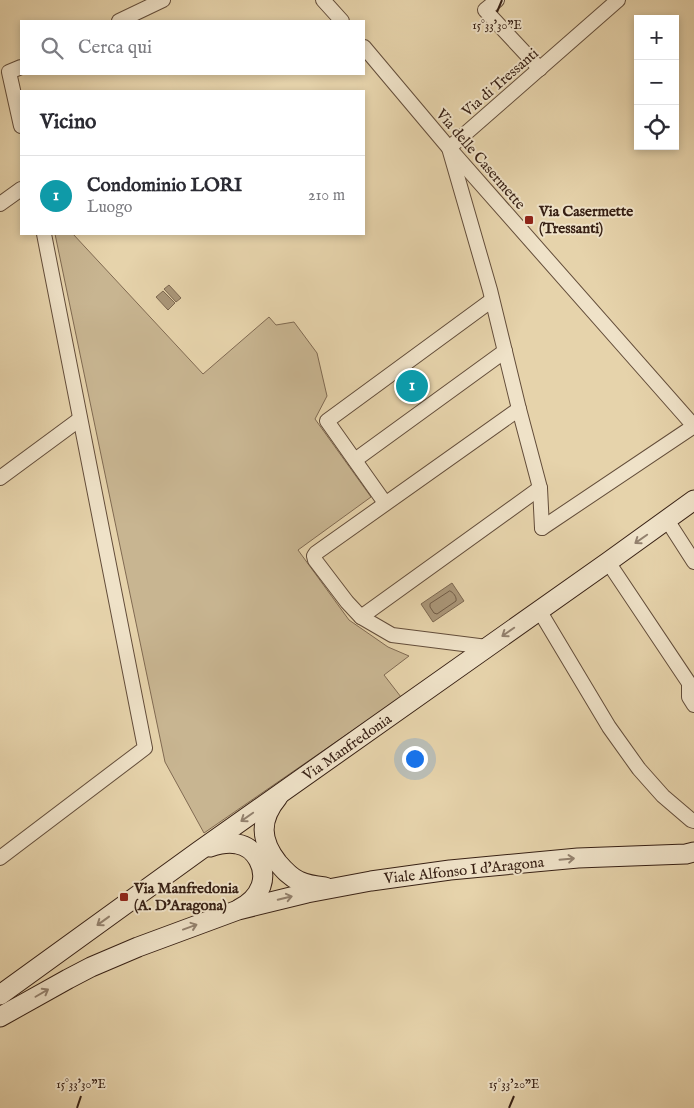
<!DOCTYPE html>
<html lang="it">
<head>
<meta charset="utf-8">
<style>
	:root { --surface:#fff; --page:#f7f7f7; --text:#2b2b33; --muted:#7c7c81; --line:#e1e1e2; --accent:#0f766e }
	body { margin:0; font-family:"IM FELL English",serif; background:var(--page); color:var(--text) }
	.controls { position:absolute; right:15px; top:15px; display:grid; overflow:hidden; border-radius:0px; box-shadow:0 2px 8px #0003 }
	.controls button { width:45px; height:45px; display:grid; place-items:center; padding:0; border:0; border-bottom:1px solid var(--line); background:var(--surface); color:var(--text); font:25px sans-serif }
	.you { position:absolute; left:414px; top:758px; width:18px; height:18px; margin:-12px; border:4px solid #fff; border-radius:50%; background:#1a73e8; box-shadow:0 0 0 8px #1a73e833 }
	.badge { display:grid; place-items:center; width:32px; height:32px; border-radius:50%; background:var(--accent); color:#fff; font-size:16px; font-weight:700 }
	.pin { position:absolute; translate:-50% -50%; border:2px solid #fff; box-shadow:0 1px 5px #0006 }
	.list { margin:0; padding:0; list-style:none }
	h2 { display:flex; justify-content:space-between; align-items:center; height:65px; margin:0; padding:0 20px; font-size:21px }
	h2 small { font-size:16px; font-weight:400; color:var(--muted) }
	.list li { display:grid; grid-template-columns:32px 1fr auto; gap:15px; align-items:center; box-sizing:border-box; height:80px; padding:0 20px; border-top:1px solid var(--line) }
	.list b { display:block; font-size:19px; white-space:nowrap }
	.list p { margin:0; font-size:16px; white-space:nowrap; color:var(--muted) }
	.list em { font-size:16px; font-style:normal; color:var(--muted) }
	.icon { flex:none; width:28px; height:28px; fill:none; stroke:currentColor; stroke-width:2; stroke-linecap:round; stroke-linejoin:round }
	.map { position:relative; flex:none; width:694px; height:1108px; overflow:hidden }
	.search { position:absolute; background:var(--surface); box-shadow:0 2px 8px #0003; left:20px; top:20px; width:345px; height:55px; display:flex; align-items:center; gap:12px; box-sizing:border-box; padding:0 18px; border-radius:0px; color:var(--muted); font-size:19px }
	.panel { position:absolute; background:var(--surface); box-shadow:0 2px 8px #0003; left:20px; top:90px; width:345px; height:145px; border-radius:0px }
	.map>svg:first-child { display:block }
</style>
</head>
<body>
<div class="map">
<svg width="694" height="1108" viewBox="0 0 694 1108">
	<rect width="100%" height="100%" fill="#e6d3ab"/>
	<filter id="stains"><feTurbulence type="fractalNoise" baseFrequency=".004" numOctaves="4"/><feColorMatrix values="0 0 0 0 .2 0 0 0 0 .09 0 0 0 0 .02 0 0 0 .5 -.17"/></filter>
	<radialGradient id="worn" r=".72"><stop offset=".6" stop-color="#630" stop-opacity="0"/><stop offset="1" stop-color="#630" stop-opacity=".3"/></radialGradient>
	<path fill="#c8b591" stroke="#806a52" d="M55,234H73L203,374L269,317L276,325L294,322L317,353L327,396L315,419L371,497L298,550L349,620L388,647L409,656L384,675L401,697L204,833L165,762Z"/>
	<g fill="#aa9678" stroke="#7c6750">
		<path d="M169,285L181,298L176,302L164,289Z"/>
		<path d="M163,291L175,303L168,310L156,297Z"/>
		<path d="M452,583L464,601L433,622L421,604Z"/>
	</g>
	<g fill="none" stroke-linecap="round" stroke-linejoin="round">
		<path stroke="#705b46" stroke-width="1" d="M450,591C453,592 457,597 456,601L437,614L434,613L430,607V604Z"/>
		<g stroke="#634d3a" stroke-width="16">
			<g id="street">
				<path d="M323,0L342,21"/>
				<path d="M497,0L485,10L540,69"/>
				<path d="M119,21L163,0"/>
				<path d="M364,47L449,148L694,426"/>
				<path d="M21,67L9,72L21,126"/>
				<path d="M0,204L21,189"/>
				<path d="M355,460L505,351"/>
				<path d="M0,478L80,419"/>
				<path d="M385,503L327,421L492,300"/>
				<path d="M667,520L694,562"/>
				<path d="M542,528L540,488L519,409L490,290L449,148L618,0"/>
				<path d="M542,528L694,426"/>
				<path d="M608,562L689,683V697L694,705"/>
				<path d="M539,610L609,727L639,769L663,796L691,820L694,821"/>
				<path d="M361,617L540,488"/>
				<path d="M487,647L392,635L361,617L347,602L315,560L314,556L316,553L519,409"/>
				<path d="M0,858L145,748L44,234"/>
			</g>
		</g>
		<g stroke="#372014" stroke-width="21">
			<g id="secondary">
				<path d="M278,797C259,820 260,840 278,863C284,870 290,877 299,881C307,885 316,886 325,887"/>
				<path d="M210,847C219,844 228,842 237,844C256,847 267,869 261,886C257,897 249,904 239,909"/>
				<path d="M0,995L199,851L608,562L694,500"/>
				<path d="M0,1017L68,979L91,967L138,947L238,910L307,893L371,881L450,870L578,858L686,854L694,852"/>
			</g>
		</g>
		<use href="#street" stroke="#efe2c8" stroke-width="14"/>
		<use href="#secondary" stroke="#efe2c8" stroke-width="19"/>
	</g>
	<defs><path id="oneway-shaft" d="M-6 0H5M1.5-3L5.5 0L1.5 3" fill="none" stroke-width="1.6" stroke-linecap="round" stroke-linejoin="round" transform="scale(1.25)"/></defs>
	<g stroke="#93816e">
		<use href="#oneway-shaft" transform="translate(641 539) rotate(145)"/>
		<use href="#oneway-shaft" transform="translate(508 632) rotate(145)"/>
		<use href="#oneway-shaft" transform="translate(247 817) rotate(145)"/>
		<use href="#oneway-shaft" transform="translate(567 859) rotate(-5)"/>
		<use href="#oneway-shaft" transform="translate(285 898) rotate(-14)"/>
		<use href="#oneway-shaft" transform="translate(103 921) rotate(144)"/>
		<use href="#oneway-shaft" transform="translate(190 927) rotate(-20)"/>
		<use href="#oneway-shaft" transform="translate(42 993) rotate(-30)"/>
	</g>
	<path fill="none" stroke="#372014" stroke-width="2" d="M497,12L502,0M77,1108L81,1096M509,1108L514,1096"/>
	<g fill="#8f2418" stroke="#efe2c8" stroke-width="2">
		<rect x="524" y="215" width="10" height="10" rx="2.5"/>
		<rect x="119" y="892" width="10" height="10" rx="2.5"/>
	</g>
	<g text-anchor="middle" stroke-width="4" stroke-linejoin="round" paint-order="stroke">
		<g font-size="15" fill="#372014" stroke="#efe2c8">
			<text transform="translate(500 82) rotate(-41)" y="5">Via di Tressanti</text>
			<text transform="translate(481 159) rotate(49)" y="5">Via delle Casermette</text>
			<text transform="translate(347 747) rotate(-35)" y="5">Via Manfredonia</text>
			<text transform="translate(464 870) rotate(-6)" y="5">Viale Alfonso I d'Aragona</text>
		</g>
		<g font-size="15" font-weight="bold" fill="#372014" stroke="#efe2c8" text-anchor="start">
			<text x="539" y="216">Via Casermette<tspan x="539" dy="17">(Tressanti)</tspan></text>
			<text x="134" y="893">Via Manfredonia<tspan x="134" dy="17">(A. D'Aragona)</tspan></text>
		</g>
	</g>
	<g font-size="12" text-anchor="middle" fill="#372014" stroke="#efe2c8" stroke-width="4" stroke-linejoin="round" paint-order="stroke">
		<text x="497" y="29">15°33'30"E</text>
		<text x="81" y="1088">15°33'30"E</text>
		<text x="514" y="1088">15°33'20"E</text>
	</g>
	<rect width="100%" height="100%" filter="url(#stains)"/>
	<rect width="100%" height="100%" fill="url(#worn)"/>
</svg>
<div class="controls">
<button>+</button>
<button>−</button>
<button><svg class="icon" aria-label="locate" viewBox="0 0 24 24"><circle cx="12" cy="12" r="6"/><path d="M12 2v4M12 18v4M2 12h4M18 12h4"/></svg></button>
</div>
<div class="you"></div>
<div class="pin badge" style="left:412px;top:386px;background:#0f9aa8">1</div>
<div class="search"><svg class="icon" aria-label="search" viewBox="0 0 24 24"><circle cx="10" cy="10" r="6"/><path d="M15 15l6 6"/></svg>Cerca qui</div>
<section class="panel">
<h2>Vicino<small></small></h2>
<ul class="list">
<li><span class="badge" style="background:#0f9aa8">1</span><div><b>Condominio LORI</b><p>Luogo</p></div><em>210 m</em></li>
</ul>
</section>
</div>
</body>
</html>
